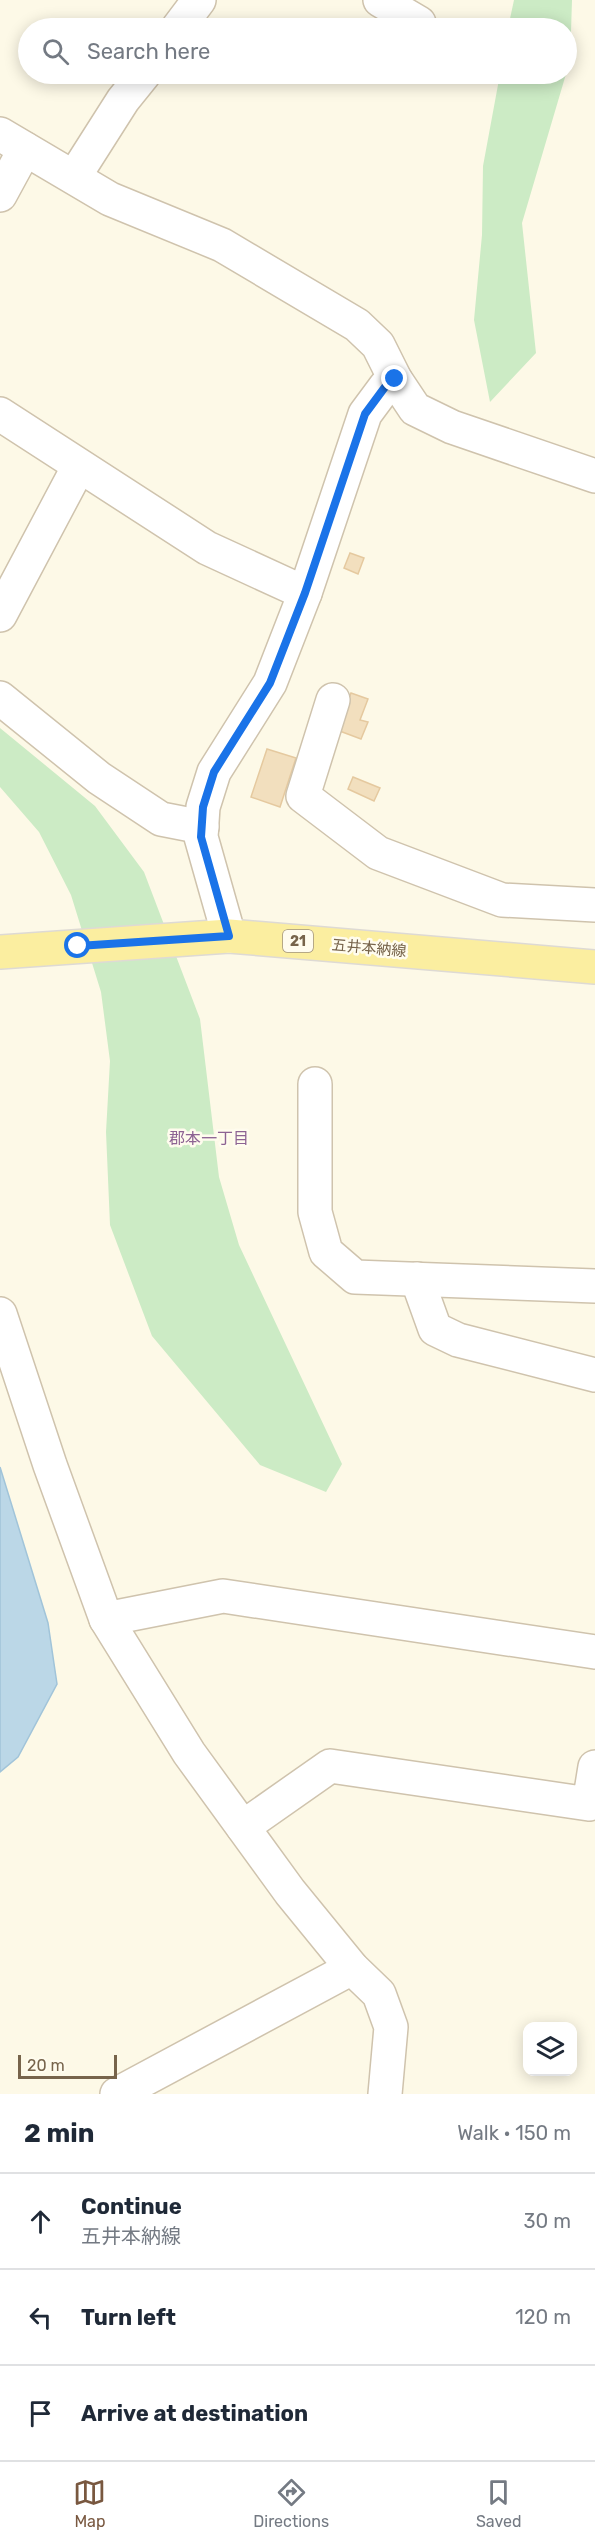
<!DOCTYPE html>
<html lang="en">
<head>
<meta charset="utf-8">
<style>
	:root { --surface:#fff; --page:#f2f2f3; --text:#1f2937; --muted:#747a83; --line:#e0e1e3; --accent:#795840 }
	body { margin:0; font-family:Rubik,"Noto Sans JP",sans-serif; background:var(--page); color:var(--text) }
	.controls { position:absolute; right:18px; bottom:18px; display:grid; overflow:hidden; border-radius:12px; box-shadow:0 3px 15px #0003 }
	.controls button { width:54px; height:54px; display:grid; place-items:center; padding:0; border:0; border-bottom:2px solid var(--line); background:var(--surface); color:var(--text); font:30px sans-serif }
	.scale { position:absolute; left:18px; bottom:15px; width:99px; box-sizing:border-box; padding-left:6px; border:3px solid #77644b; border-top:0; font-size:16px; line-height:21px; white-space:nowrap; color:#77644b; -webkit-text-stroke:4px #fffcee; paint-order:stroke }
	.stop { position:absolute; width:18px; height:18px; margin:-14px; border:4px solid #1a73e8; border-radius:50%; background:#fff }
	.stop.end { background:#1a73e8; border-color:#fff; box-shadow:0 2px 6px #0008 }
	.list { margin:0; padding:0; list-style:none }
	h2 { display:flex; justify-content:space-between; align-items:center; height:78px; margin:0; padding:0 24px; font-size:26px }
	h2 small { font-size:20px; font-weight:400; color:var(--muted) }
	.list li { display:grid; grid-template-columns:39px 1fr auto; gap:18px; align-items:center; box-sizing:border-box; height:96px; padding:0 24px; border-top:2px solid var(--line) }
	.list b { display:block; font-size:22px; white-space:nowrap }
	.list p { margin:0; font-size:20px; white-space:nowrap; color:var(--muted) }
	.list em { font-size:20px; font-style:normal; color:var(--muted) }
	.icon { flex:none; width:33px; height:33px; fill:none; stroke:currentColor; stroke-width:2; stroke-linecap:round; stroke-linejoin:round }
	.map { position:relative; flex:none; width:595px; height:2094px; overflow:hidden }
	.search { position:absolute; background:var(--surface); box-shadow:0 3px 15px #0003; left:18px; right:18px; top:18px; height:66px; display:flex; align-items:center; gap:15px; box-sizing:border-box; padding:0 21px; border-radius:33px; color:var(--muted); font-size:22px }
	.sheet { height:366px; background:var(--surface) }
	nav { display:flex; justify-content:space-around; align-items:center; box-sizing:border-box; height:84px; border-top:2px solid var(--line); background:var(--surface); font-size:16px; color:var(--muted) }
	nav a { display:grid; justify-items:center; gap:3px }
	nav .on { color:var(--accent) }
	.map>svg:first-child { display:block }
</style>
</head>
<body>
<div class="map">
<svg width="595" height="2094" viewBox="0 0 595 2094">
	<rect width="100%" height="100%" fill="#fdf9e7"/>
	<g fill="#ccebc5">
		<path d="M514,0H572L570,63L566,73V28H508Z"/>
		<path d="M500,74H566L522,223L536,353L490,402L474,320L482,235L483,166Z"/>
		<path d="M0,728L95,806L144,872L200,1019L219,1177L239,1245L342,1464L326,1492L260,1465L152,1336L110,1225L106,1132L110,1061L101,992L71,895L39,832L0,787Z"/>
	</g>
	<path fill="#bbd7e7" stroke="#a1c4d9" stroke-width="1.5" d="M0,1467L48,1623L57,1684L18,1757L0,1772Z"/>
	<g fill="#f2dfbe" stroke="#e5c99f" stroke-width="1.5">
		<path d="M350,553L364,558L358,574L344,568Z"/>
		<path d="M351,693L368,699L360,720L368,722L361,739L337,730Z"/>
		<path d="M267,749L296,758L280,807L251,797Z"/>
		<path d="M353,777L380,788L374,801L348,789Z"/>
	</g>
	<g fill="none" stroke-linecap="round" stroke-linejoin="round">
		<g stroke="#cfc3ad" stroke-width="36">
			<g id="minor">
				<path d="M380,0L419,23"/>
				<path d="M178,28L199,0"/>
				<path d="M0,134L110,199L222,245L357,325L378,345L395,379L415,409L452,427L595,476"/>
				<path d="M74,177L123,100L144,74"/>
				<path d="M0,195L25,149"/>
				<path d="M0,414L207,548L305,593"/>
				<path d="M0,615L79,466"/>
				<path d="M0,698L99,778L161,819L202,827"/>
				<path d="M333,700L303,796L378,853L502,900L595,905"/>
				<path d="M229,936L201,837L203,807L214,772L270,683L305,593L365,414L385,387L395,379"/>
				<path d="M315,1084V1212L326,1252L355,1277L595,1286"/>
				<path d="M417,1279L435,1329L458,1340L595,1375"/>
				<path d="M0,1314L50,1465L106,1619L189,1753L290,1892L352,1968L379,1994L391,2027L385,2094"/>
				<path d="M106,1619L223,1596L595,1652"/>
				<path d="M243,1827L330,1766L589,1804L595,1767"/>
				<path d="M117,2094L352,1968"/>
			</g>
		</g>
		<g stroke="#dedad4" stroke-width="36">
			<path id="major" d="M0,952L229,936L595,967"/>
		</g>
		<use href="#minor" stroke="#fff" stroke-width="33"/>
		<use href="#major" stroke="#fbeea0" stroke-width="33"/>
	</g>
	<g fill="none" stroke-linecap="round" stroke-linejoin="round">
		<path stroke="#1a73e8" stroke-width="8" d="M78,946L229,936L201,837L203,807L214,772L270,683L305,593L365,414L385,387L395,379"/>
	</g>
	<g text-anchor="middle" stroke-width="5" stroke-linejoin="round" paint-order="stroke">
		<rect fill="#fffcee" stroke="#a0927c" stroke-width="1.5" x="283" y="930" width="30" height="22" rx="4.5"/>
		<g font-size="14" font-weight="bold" fill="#77644b">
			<text x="298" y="946">21</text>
		</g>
		<g font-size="15" fill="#77644b" stroke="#fffcee">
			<text transform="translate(369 948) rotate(5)" y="5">五井本納線</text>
		</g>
		<g font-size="16" fill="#8d6393" stroke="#fffcee">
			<text x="209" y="1144">郡本一丁目</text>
		</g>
	</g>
</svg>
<div class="controls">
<button><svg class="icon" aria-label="layers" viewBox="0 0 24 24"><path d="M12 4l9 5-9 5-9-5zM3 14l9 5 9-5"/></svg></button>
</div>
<div class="scale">20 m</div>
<div class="stop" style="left:78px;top:946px"></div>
<div class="stop end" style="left:395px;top:379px"></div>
<div class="search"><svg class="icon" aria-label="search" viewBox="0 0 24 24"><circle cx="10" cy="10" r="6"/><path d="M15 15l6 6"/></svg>Search here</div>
</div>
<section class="sheet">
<h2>2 min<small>Walk · 150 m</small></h2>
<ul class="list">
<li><svg class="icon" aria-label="ahead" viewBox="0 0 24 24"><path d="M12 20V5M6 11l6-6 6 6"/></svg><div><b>Continue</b><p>五井本納線</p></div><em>30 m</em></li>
<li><svg class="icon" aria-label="left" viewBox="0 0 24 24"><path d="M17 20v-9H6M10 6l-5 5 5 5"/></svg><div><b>Turn left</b></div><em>120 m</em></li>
<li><svg class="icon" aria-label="arrive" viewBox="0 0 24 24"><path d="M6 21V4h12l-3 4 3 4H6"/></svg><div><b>Arrive at destination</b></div></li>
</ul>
</section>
<nav>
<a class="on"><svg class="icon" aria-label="map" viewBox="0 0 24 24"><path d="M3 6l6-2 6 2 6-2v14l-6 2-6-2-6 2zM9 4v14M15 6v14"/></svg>Map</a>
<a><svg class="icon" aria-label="directions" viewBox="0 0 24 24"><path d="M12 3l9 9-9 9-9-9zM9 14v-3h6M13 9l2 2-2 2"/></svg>Directions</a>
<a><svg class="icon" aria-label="saved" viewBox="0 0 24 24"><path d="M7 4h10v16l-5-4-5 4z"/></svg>Saved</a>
</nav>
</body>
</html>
